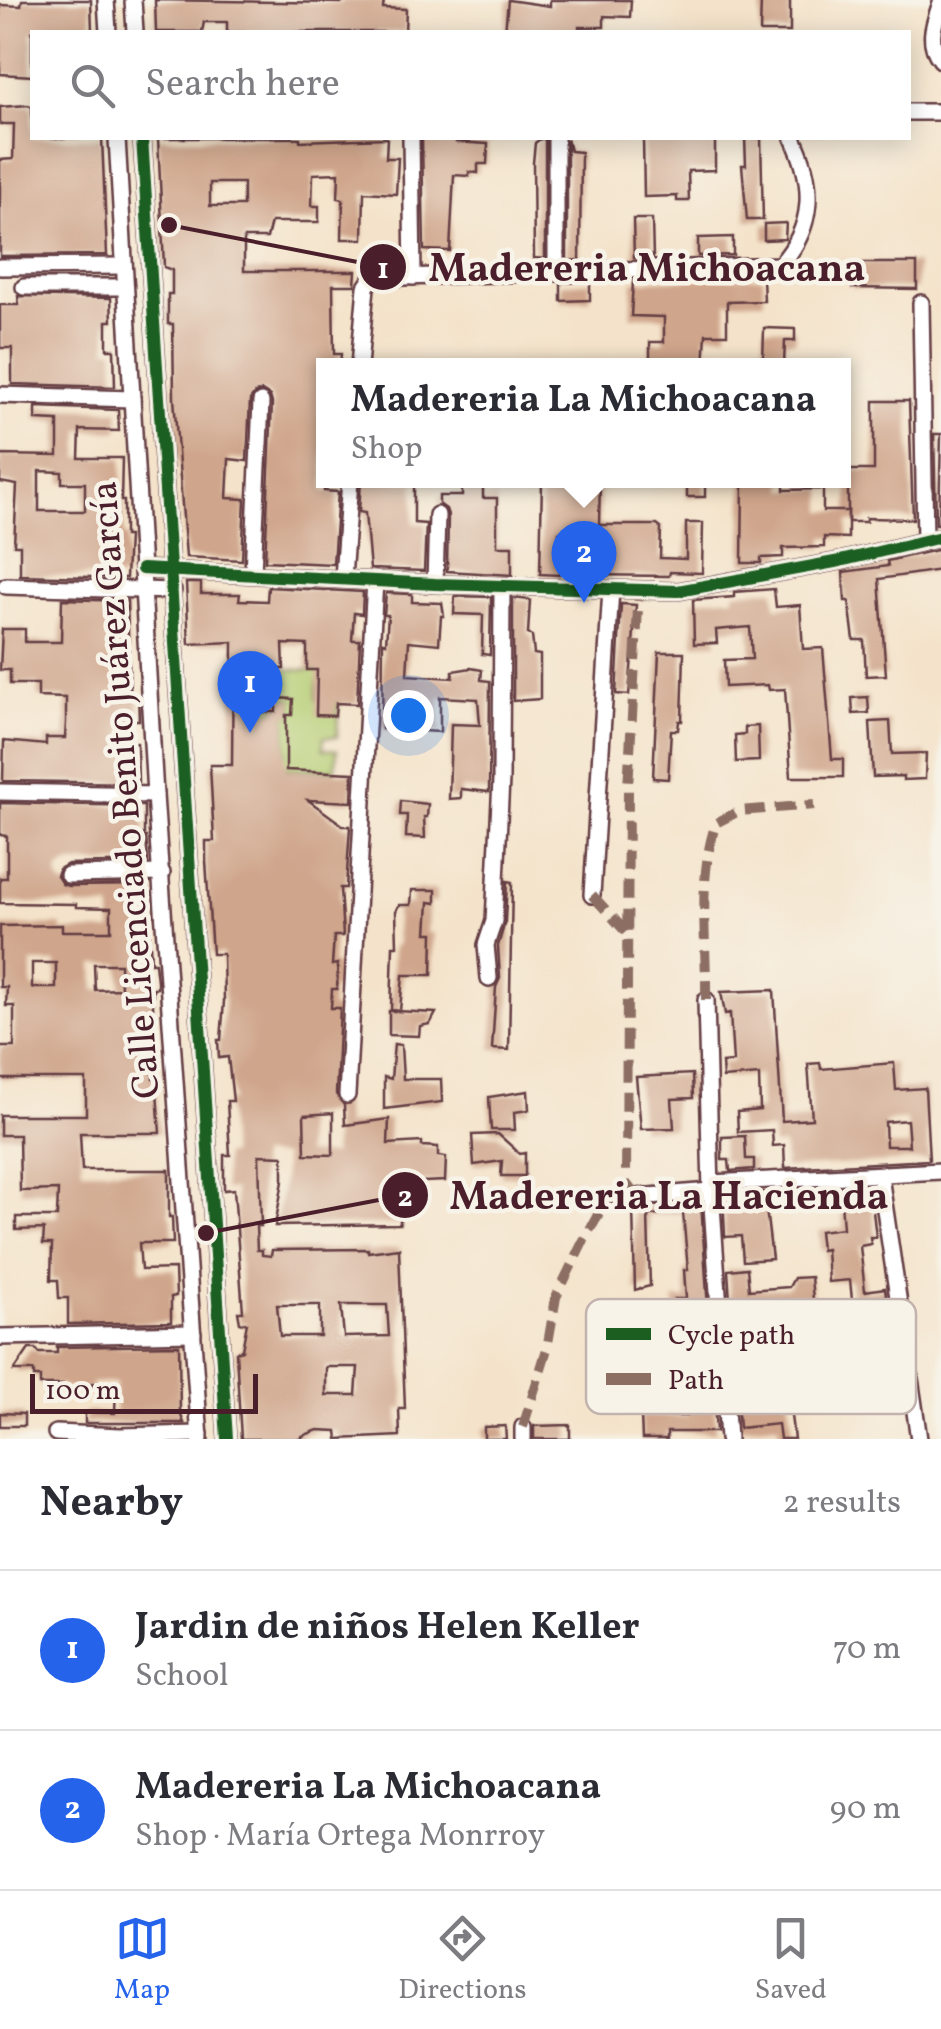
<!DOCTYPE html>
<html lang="en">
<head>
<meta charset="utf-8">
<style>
	:root { --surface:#fff; --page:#f7f7f7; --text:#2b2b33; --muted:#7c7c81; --line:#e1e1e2; --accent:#2563eb }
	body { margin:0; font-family:Vollkorn,serif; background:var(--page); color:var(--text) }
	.scale { position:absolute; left:30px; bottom:25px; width:228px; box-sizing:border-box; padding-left:10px; border:5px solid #4a1f2b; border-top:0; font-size:28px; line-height:35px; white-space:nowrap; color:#4a1f2b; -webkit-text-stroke:8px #f7f3e8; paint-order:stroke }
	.you { position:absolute; left:408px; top:715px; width:35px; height:35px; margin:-25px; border:8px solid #fff; border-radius:50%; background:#1a73e8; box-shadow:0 0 0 15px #1a73e833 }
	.badge { display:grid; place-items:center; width:65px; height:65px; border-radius:50%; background:var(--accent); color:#fff; font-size:32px; font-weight:700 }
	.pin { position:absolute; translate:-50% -82px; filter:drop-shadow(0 2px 5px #0008) }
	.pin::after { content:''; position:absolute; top:52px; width:35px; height:30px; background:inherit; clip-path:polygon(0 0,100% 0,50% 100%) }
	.popup { position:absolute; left:316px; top:358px; width:535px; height:130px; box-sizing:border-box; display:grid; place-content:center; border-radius:0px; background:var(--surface); filter:drop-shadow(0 2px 8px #0005); font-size:32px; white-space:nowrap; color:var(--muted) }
	.popup b { font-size:38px; color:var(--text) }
	.popup::after { content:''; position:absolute; left:50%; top:100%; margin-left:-20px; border:20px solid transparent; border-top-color:var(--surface) }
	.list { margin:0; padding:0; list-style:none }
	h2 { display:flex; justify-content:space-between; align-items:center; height:130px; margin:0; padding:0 40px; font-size:42px }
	h2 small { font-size:32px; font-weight:400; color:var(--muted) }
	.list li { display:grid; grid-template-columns:65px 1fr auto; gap:30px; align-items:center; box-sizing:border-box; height:160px; padding:0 40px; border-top:2px solid var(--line) }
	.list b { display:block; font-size:38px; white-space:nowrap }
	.list p { margin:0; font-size:32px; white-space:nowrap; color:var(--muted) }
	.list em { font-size:32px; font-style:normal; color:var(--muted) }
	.icon { flex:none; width:55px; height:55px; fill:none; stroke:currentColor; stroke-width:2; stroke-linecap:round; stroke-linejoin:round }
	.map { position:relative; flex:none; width:941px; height:1439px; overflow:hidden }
	.search { position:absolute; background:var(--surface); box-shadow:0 5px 25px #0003; left:30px; right:30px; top:30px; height:110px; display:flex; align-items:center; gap:25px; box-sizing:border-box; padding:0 35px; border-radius:0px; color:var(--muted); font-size:38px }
	.sheet { height:450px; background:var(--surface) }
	nav { display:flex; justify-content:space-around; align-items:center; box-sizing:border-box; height:140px; border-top:2px solid var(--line); background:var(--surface); font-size:28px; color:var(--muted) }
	nav a { display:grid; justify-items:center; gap:5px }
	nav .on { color:var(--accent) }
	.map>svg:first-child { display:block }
</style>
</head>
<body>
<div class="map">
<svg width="941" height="1439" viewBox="0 0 941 1439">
	<rect width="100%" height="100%" fill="#f7f3e8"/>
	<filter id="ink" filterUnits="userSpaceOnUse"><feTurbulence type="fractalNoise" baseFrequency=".01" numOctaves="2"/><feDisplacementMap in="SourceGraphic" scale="20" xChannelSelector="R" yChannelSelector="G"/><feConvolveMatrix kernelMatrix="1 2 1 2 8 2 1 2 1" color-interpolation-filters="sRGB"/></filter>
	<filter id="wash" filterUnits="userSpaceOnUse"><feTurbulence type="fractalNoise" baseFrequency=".0048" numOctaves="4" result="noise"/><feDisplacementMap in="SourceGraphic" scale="40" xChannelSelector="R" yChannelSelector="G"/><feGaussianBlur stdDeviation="2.25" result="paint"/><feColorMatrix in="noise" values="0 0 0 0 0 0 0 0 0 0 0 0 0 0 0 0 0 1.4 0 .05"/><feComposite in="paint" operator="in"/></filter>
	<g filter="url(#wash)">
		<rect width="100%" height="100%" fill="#f4e3ca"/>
		<path fill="#b5ce73" stroke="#80764f" stroke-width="2.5" d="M252,656L266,669L337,671L317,682L316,700L339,701L337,737H324L323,749L337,750L335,770L271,768L273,754L286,753V715L292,714L293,699H276V715L272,712L252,711Z"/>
		<g id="blocks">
			<g fill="#cfa58b" fill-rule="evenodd">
				<path d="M22,0H91L92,32H32V76L0,74V5L21,6Z"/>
				<path d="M155,0L342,3V0H384L383,8L406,9L405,32H227V22H204L202,32H156Z"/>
				<path d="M508,0L550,6V0H631L630,17L604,16V27H579V32H505Z"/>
				<path d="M761,0H790V32H760Z"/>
				<path d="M28,105L32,107V138H102L107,255L0,256V160L13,159L14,124H0V107Z"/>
				<path d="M158,138H300V141L387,138L386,158H398L396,194L364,192L363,239H342L343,199L338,198L339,173L313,174L312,206H319V222H271L267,238H244V271H356L355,285H333L334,354H341L340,366H324V491L338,492L333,564L265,561L272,403L270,396L262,391L255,393L250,400L247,461L229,459L227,498L245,499L242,560L186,557L174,398L173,324H168V294H172V270L164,267ZM210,183H243V206H210Z"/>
				<path d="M422,138H456V142L488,144L487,164H478V173L469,172V176L454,175L450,251L424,250Z"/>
				<path d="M643,138H715V170L688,171L689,201H677V196L644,197Z"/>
				<path d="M745,138H761L763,220H747L742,165H746Z"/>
				<path d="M540,139H545V259L534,258L533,163L535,143Z"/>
				<path d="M567,139L570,151L581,152L580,260L567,261Z"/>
				<path d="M633,219H652L653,258H634Z"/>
				<path d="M786,223L785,239L764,240V224Z"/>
				<path d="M733,237V255L698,256V238Z"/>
				<path d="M852,263H917V289L852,288Z"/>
				<path d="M763,277L764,301L727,302V334H706L704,366H650V342H664V317L631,316L633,281Z"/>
				<path d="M590,282V300L561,301V283Z"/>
				<path d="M18,296L111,298L112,321H107V349H114L115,387L12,384V348H0V305H19Z"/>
				<path d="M764,328L795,329V341H785L784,365H763Z"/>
				<path d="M874,401H909L913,519L866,518V522H848V470H874Z"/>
				<path d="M36,407L118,410L119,431L80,430L79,458H122L121,501H124V536H128L126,578L20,575V545H14L17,485L0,482V455L58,456V421L36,420ZM39,471L62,472V483H85V511H39Z"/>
				<path d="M934,434H941L939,524H936Z"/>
				<path d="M361,480L414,483V523L426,524L424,571L370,569L365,513L359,512Z"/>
				<path d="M462,480H483V498H497V546H512V575L447,571L448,515L446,509L439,504V496H462Z"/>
				<path d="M542,480H600L599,525H657L661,528L660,558L686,559V523H703L702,573L670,572L669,576L588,575V533L559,532V575L540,574Z"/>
				<rect x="687" y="480" width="18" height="17"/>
				<path d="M743,480H784V490L823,489V511H848V538L824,537V547L783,548V557L761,558V563H742Z"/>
				<path d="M941,549V570L879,579L886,675L866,676L864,640H854L849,601H845L843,572L888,566L887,561Z"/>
				<path d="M186,583H201V594H240L239,600L267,601L268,587L363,592L362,614L354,613L352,640H360L357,704L336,703L335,716L316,715L317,670H307V645L283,644L284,669H252V712H276V698L293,699L292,715H286V770L353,773L352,802L308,800L344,826H350L346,888H340L343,936H334L332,965L338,964L337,989H332L331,1008H340L336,1094L344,1105L345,1125L389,1119L388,1144L422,1142V1146L438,1147V1156L446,1157L445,1181L400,1183V1224L275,1226L283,1181V1156L259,1155L261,1226H256L257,1250H262V1255L271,1256L272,1250L368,1249V1252L399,1248L405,1409H399L400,1436L338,1439L337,1431L318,1430L302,1436V1439H241L236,1352L242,1350L247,1323H240L238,1312H243L234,1189L224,1190V1155H230L227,1101H233L228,1057L219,1058L218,1040H221L224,1001L223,954H212L206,861V841H214L210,765H232L233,642L189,644ZM333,1113V1155L305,1154L304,1115ZM277,1305H320V1336H280ZM341,1305H387L389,1336L344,1337ZM326,1367H358L356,1395H326Z"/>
				<path d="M774,589L776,607L800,605L803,649L823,648L832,759H843V777H791L785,689L769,690L768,685L725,687L724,660L752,659L750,627L716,630L717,643L694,644L693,600L734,597V592Z"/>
				<path d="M386,593L412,594V602L442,603L444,616H441L439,644L409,641L407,675L453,678V671L471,668L482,670L481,680L490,681L489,792L461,789V798L449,799L451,724L480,725L478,699L440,697V732L382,729L383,642L386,643L388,615H384Z"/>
				<path d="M455,596L491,597L490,655L482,654L483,615L454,614Z"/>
				<path d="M513,598L530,600L528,634L532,636L534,654L540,655V699L513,701Z"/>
				<path d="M62,599L127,601L130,696H138L139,720H123V744L137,743L138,783L3,781L4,741L46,745V738H65L66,722V698L38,697V684H10V670H0L2,629H25V642H61Z"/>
				<path d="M621,604L636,605L629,695L616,694Z"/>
				<path d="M659,652H684L682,721H679L678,730H671L668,779L653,778Z"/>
				<path d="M868,697L869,713L853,714L852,698Z"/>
				<path d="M890,721L892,754L926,753L925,779L903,780V776L873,777L870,722Z"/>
				<path d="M758,726L759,761L736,762L735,735L745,734V727Z"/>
				<path d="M401,801L428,804L427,817H424L425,838L406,837L407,815H400Z"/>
				<path d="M0,803L144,806V837H146L148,862L68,864L59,869L57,876L62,884L68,886L147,885L151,963H155L157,981V988H153V1079H156L160,1133H80L82,1170H169V1217H172L173,1243H139L141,1270L175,1269L176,1296L171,1297V1322L68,1324V1298H59L58,1280H51L52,1244H43L44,1229L16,1230V1217H57L58,1190L20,1191L19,1135H0V1115H86V1079H0V1047H14V1006H6L7,987H0V926L62,925V931H111V908L76,907V904L0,903V878H7V836L0,835ZM32,963H56V988H32ZM94,964H120L121,989L95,990Z"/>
				<path d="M507,881L512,882L509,1050L492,1049L496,987L500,978L498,946L505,922Z"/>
				<path d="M412,890H436V903L429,902L427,933H433L432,975H403L400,1011L391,1010L393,946H397L396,911L399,905H411Z"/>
				<path d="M774,990L782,1121L812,1119L808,1064L820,1063L821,1069L894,1063L896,1090L925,1088L929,1160L785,1168L784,1145L773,1146L772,1130L738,1132L737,1112L760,1110L759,1075L723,1078L722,1063L733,1062L730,1013L725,1014L721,992ZM907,1120L909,1146H886L885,1122Z"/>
				<path d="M389,1011H396L436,1013L430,1024L420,1026L419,1036L389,1035Z"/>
				<path d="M394,1044L401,1045L403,1079H441L442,1102L384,1109V1077L391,1079Z"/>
				<path d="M692,1074L693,1098L672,1099L674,1128L641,1129L636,1077Z"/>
				<path d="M528,1091L529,1110L514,1112L515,1130H491L489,1097Z"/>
				<path d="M498,1134L520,1154L525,1153V1176H501L502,1161L474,1165L472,1135Z"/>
				<path d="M745,1136L746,1159H754V1169L730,1171L729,1160H722V1137Z"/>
				<path d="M870,1186L876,1237H870L871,1244L860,1246L865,1291L885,1288L889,1315L854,1319L850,1280L828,1282L826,1249L821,1250L819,1231L843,1228L840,1188Z"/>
				<path d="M764,1192L772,1259L743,1261L741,1236L725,1237L723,1195Z"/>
				<path d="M701,1203L716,1432H667V1439H642L641,1416H687V1390L669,1389L670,1365L653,1366L651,1347L680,1345L674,1299H686L684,1270H688L683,1213L648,1215L650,1286L635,1290L633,1207Z"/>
				<path d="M747,1268L749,1290L789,1287L794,1278L811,1277L814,1312L775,1313V1317L759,1318L761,1345L733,1347L728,1270Z"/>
				<path d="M179,1345L180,1413L184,1423H85V1412L115,1413L116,1383H92L91,1388H63V1385H40V1377H34V1371H14L29,1349H36L39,1353H57V1347Z"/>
				<path d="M884,1355L890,1399L865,1402L859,1358Z"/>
				<path d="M786,1377L794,1439H780L778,1424L739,1428L737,1400L773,1397L771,1379Z"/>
				<path d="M0,1413L24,1414V1426H0Z"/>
				<path d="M570,1425V1439H534V1426Z"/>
				<path d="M505,1426L506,1439H484V1427Z"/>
			</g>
		</g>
	</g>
	<g filter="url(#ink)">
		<use href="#blocks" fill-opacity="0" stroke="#643c43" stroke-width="2.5"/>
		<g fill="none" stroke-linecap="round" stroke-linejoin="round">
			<g stroke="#643c43" stroke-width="20">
				<g id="minor">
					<path d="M106,0L108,32"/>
					<path d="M133,0L135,32"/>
					<path d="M941,3C934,24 926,42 941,60"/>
					<path d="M908,112H941"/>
					<path d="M117,138L155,795L200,1439"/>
					<path d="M142,138L227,1439"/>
					<path d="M411,138L413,277"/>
					<path d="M0,267L124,266"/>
					<path d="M556,273V138"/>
					<path d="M24,287H125"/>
					<path d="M921,303L925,541"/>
					<path d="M359,366L366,287L372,278L780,265C815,226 815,184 793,138"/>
					<path d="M0,395L132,399"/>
					<path d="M142,569L435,584L678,591L840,561L941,537"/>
					<path d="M253,572L261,402"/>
					<path d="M343,578L350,480"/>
					<path d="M435,584L437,515"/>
					<path d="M6,586L173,591"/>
					<path d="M0,792L155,795"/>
					<path d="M68,875L162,873"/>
					<path d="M592,895L611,589"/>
					<path d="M489,978L486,945L494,921L501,780L502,586"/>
					<path d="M706,1000L711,1191L728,1439"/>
					<path d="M347,1095L375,580"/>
					<path d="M880,1176L919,1439"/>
					<path d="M711,1183L941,1171"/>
					<path d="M637,1197L711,1191"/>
					<path d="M0,1337L193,1333"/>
					<path d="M523,1427V1439"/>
					<path d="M56,1433L120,1436L200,1434"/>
				</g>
			</g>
			<use href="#minor" stroke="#fff" stroke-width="15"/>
			<g stroke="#8d6e63" stroke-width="10" stroke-dasharray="20 10" stroke-linecap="butt">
				<path d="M592,895L627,933"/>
				<path d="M706,1000C707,942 697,878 716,823L739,811L814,805"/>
				<path d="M637,1197L626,1183L628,788L639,590"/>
				<path d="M523,1427L547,1349L556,1297L582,1244L599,1213L612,1201L637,1197"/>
			</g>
			<g stroke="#f7f3e8" stroke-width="19">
				<g id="cycleway">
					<path d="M142,138L227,1439"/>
					<path d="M142,569L435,584L678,591L840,561L941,537"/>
				</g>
			</g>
			<use href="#cycleway" stroke="#1b5e20" stroke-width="12"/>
		</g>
	</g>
	<g text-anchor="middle" stroke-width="9" stroke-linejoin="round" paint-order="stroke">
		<g font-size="38" fill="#4a1f2b" stroke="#f7f3e8">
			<text transform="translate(124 790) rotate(-94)" y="13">Calle Licenciado Benito Juárez García</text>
		</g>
	</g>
	<rect x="586" y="1299" width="330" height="115" rx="15" fill="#f7f3e8" stroke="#c3b3af" stroke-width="2.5"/>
	<rect x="606" y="1328" width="45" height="12" fill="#1b5e20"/>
	<rect x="606" y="1373" width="45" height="12" fill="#8d6e63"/>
	<g font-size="28" fill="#4a1f2b">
		<text x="668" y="1344">Cycle path</text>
		<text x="668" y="1389">Path</text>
	</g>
	<path fill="none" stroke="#4a1f2b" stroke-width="4" d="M169 225L383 267M206 1233L405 1195"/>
	<g fill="#4a1f2b" stroke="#f7f3e8" stroke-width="4">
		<circle cx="169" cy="225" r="10"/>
		<circle cx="206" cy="1233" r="10"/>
		<circle cx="383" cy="267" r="25"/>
		<circle cx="405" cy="1195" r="25"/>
	</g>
	<g font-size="30" text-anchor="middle" font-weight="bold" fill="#fff">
		<text x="383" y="278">1</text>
		<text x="405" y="1206">2</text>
	</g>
	<g font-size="40" text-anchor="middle" font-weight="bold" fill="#4a1f2b" stroke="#f7f3e8" stroke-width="9" stroke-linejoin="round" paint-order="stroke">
		<text x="647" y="281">Madereria Michoacana</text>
		<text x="669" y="1209">Madereria La Hacienda</text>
	</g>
</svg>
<div class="scale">100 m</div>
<div class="you"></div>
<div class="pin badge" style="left:250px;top:733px">1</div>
<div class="pin badge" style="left:584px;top:603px">2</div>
<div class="popup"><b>Madereria La Michoacana</b>Shop</div>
<div class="search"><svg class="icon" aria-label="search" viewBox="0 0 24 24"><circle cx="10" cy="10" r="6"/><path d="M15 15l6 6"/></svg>Search here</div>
</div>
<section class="sheet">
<h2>Nearby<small>2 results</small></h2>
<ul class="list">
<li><span class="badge">1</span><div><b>Jardin de niños Helen Keller</b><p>School</p></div><em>70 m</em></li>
<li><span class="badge">2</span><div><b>Madereria La Michoacana</b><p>Shop · María Ortega Monrroy</p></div><em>90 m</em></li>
</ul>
</section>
<nav>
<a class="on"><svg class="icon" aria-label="map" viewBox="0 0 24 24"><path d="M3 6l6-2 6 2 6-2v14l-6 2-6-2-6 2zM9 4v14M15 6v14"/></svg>Map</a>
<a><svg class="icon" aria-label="directions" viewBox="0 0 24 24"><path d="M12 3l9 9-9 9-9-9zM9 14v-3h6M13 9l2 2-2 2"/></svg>Directions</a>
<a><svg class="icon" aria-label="saved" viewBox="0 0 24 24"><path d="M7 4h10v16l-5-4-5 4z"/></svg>Saved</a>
</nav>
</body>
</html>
